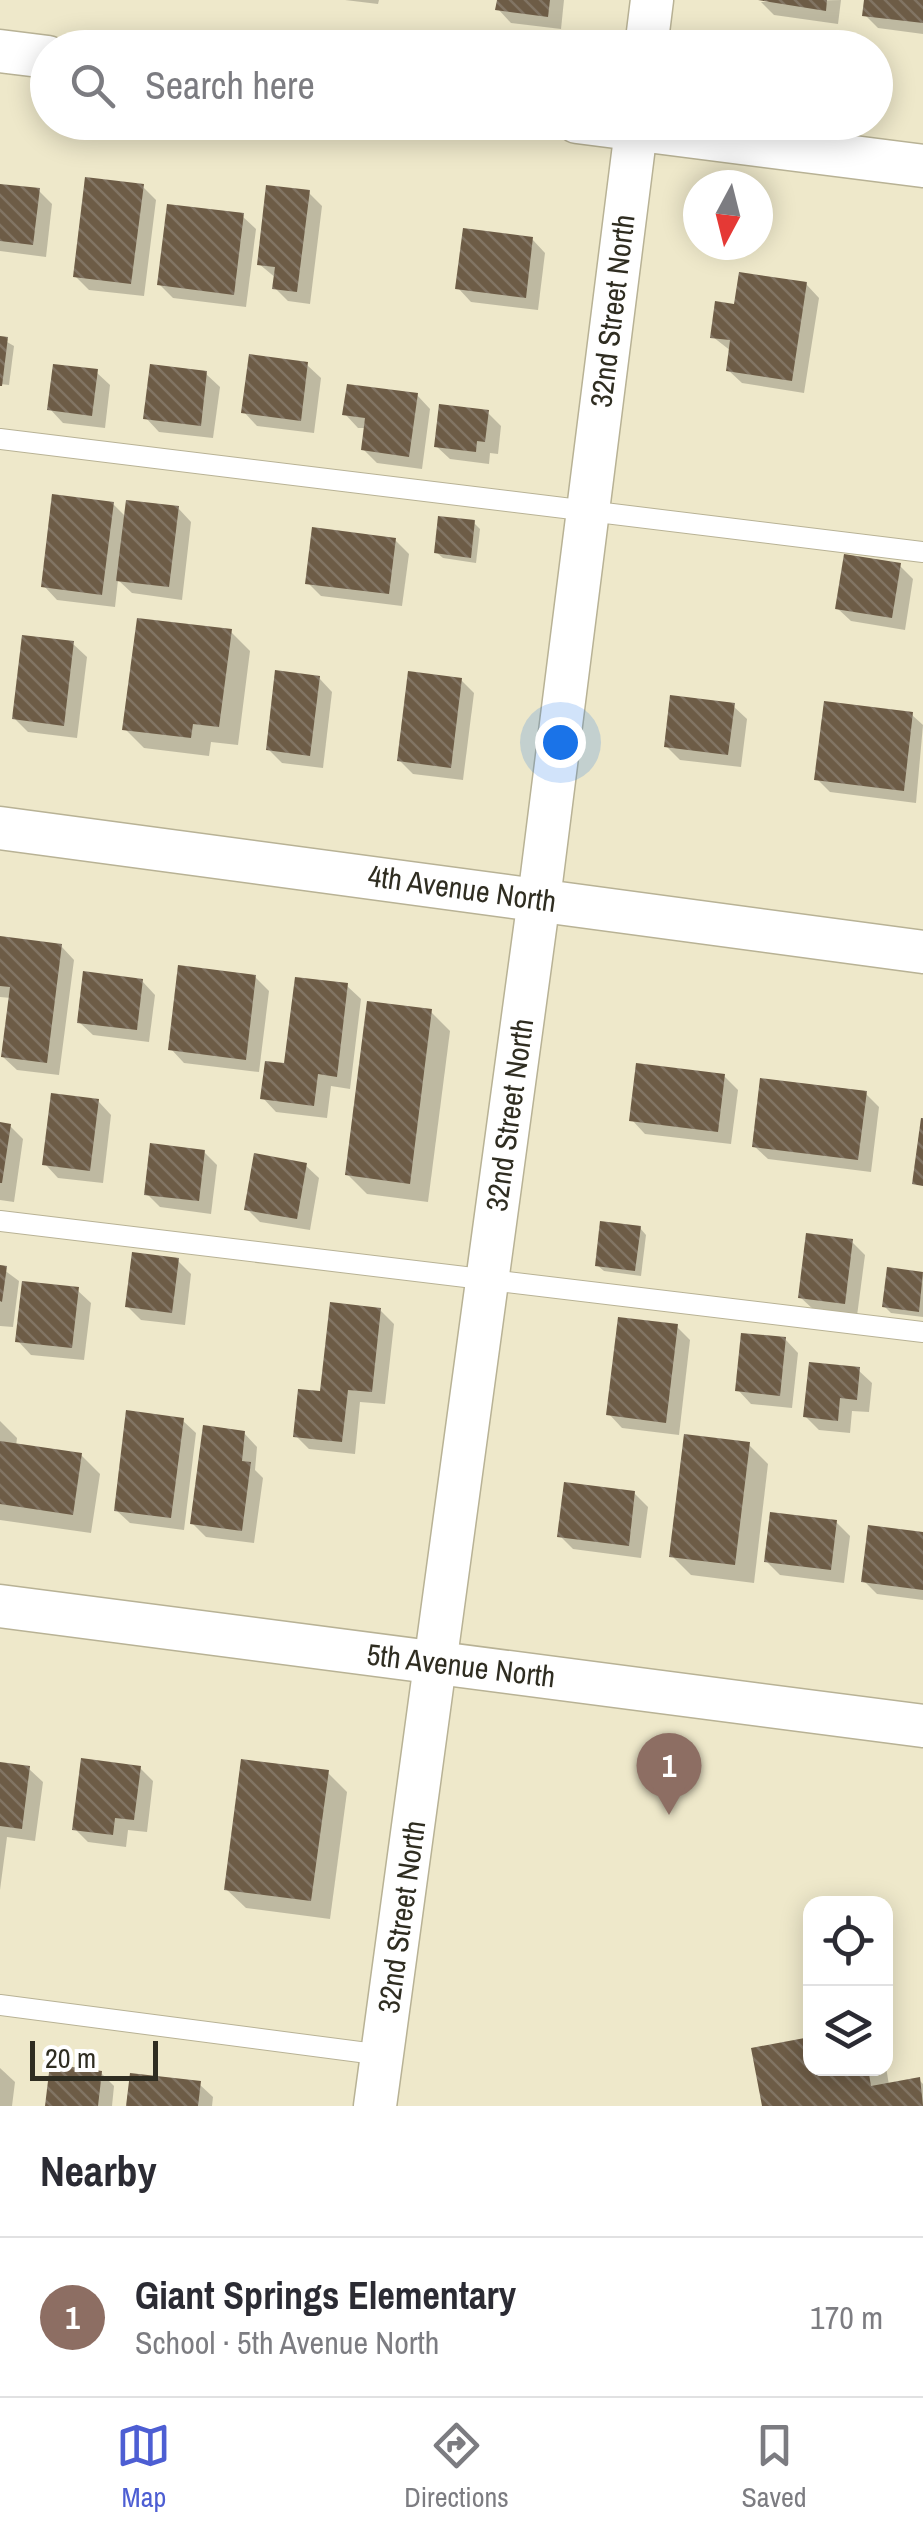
<!DOCTYPE html>
<html lang="en">
<head>
<meta charset="utf-8">
<style>
	:root { --surface:#fff; --page:#f2f2f3; --text:#2b2b33; --muted:#7c7c81; --line:#e1e1e2; --accent:#4d5ed3 }
	body { margin:0; font-family:"Archivo Narrow",sans-serif; background:var(--page); color:var(--text) }
	.controls { position:absolute; right:30px; bottom:30px; display:grid; overflow:hidden; border-radius:20px; box-shadow:0 5px 25px #0003 }
	.controls button { width:90px; height:90px; display:grid; place-items:center; padding:0; border:0; border-bottom:2px solid var(--line); background:var(--surface); color:var(--text); font:50px sans-serif }
	.compass { position:absolute; left:683px; top:170px; width:90px; height:90px; border-radius:50%; background:var(--surface); box-shadow:0 5px 25px #0003; rotate:187deg }
	.scale { position:absolute; left:30px; bottom:25px; width:128px; box-sizing:border-box; padding-left:10px; border:5px solid #2f2d21; border-top:0; font-size:28px; line-height:35px; white-space:nowrap; color:#2f2d21; -webkit-text-stroke:8px #fff; paint-order:stroke }
	.you { position:absolute; left:560px; top:742px; width:35px; height:35px; margin:-25px; border:8px solid #fff; border-radius:50%; background:#1a73e8; box-shadow:0 0 0 15px #1a73e833 }
	.badge { display:grid; place-items:center; width:65px; height:65px; border-radius:50%; background:var(--accent); color:#fff; font-size:32px; font-weight:700 }
	.pin { position:absolute; translate:-50% -82px; filter:drop-shadow(0 2px 5px #0008) }
	.pin::after { content:''; position:absolute; top:52px; width:35px; height:30px; background:inherit; clip-path:polygon(0 0,100% 0,50% 100%) }
	.list { margin:0; padding:0; list-style:none }
	h2 { display:flex; justify-content:space-between; align-items:center; height:130px; margin:0; padding:0 40px; font-size:42px }
	h2 small { font-size:32px; font-weight:400; color:var(--muted) }
	.list li { display:grid; grid-template-columns:65px 1fr auto; gap:30px; align-items:center; box-sizing:border-box; height:160px; padding:0 40px; border-top:2px solid var(--line) }
	.list b { display:block; font-size:38px; white-space:nowrap }
	.list p { margin:0; font-size:32px; white-space:nowrap; color:var(--muted) }
	.list em { font-size:32px; font-style:normal; color:var(--muted) }
	.icon { flex:none; width:55px; height:55px; fill:none; stroke:currentColor; stroke-width:2; stroke-linecap:round; stroke-linejoin:round }
	.map { position:relative; flex:none; width:923px; height:2106px; overflow:hidden }
	.search { position:absolute; background:var(--surface); box-shadow:0 5px 25px #0003; left:30px; right:30px; top:30px; height:110px; display:flex; align-items:center; gap:25px; box-sizing:border-box; padding:0 35px; border-radius:55px; color:var(--muted); font-size:38px }
	.sheet { height:290px; background:var(--surface) }
	nav { display:flex; justify-content:space-around; align-items:center; box-sizing:border-box; height:140px; border-top:2px solid var(--line); background:var(--surface); font-size:28px; color:var(--muted) }
	nav a { display:grid; justify-items:center; gap:5px }
	nav .on { color:var(--accent) }
	.map>svg:first-child { display:block }
</style>
</head>
<body>
<div class="map">
<svg width="923" height="2106" viewBox="0 0 923 2106">
	<defs>
		<pattern id="building-back-hatch" width="6" height="6" patternUnits="userSpaceOnUse" patternTransform="scale(2.5)"><rect width="6" height="6" fill="#6d5c46"/><path d="M-1 5l2 2M0 0l6 6M5-1l2 2" fill="none" stroke="#827564"/></pattern>
	</defs>
	<rect width="100%" height="100%" fill="#eee8ca"/>
	<g fill="#0003">
		<path d="M345,0H379L378,4Z"/>
		<path d="M499,0H564L561,29L511,23L498,9Z"/>
		<path d="M841,0L838,24L774,15L761,2Z"/>
		<path d="M866,0H923V34L878,28L865,15Z"/>
		<path d="M0,186L39,191L52,204L46,257L0,251Z"/>
		<path d="M142,186L156,200L144,296L89,290L75,276Z"/>
		<path d="M309,193L322,206L310,304L288,301L275,288L276,278L259,264Z"/>
		<path d="M242,216L256,229L246,307L173,298L160,285Z"/>
		<path d="M532,239L545,253L538,310L471,302L458,288Z"/>
		<path d="M806,284L819,298L804,393L742,383L728,370L731,351L713,337L736,306Z"/>
		<path d="M0,338L14,346L9,385L0,384Z"/>
		<path d="M307,365L321,378L314,433L257,426L244,412Z"/>
		<path d="M96,372L110,385L105,428L63,423L50,409Z"/>
		<path d="M206,374L220,387L213,438L159,432L146,418Z"/>
		<path d="M417,395L430,409L422,469L377,463L363,449L366,428H358L345,414Z"/>
		<path d="M488,413L501,426L498,454L490,453L489,464L450,459L436,446Z"/>
		<path d="M113,504L126,517L178,508L191,522L182,600L132,593L118,580L115,607L57,600L44,586Z"/>
		<path d="M474,523L480,529L476,563L443,558L436,552Z"/>
		<path d="M395,540L409,554L402,606L321,596L308,583Z"/>
		<path d="M900,566L913,579L905,630L851,621L837,608Z"/>
		<path d="M231,632L250,651L238,745L211,742L209,756L144,748L125,729Z"/>
		<path d="M73,644L87,657L77,738L28,732L14,718Z"/>
		<path d="M319,678L332,692L323,768L282,763L268,749Z"/>
		<path d="M461,680L474,693L463,780L413,774L400,761Z"/>
		<path d="M733,706L747,719L741,767L680,760L666,746Z"/>
		<path d="M912,715L923,725L916,803L830,792L817,779Z"/>
		<path d="M0,938L61,946L74,960L59,1075L17,1070L3,1057L11,998L0,997Z"/>
		<path d="M255,977L269,991L259,1072L184,1063L171,1049Z"/>
		<path d="M142,981L155,995L149,1042L93,1035L79,1022Z"/>
		<path d="M347,986L361,999L350,1089L331,1086L327,1118L276,1112L263,1098Z"/>
		<path d="M431,1012L450,1031L428,1202L367,1194L347,1174Z"/>
		<path d="M724,1076L738,1090L731,1144L645,1134L632,1120Z"/>
		<path d="M866,1094L879,1107L871,1172L768,1159L754,1146Z"/>
		<path d="M98,1101L111,1115L103,1183L58,1178L45,1164Z"/>
		<path d="M0,1124L10,1126L23,1139L14,1202L0,1200Z"/>
		<path d="M204,1152L217,1165L211,1214L160,1207L147,1194Z"/>
		<path d="M305,1165L319,1178L310,1230L260,1222L247,1209Z"/>
		<path d="M640,1228L646,1235L641,1276L604,1271L597,1265Z"/>
		<path d="M851,1241L865,1255L857,1316L814,1310L800,1297Z"/>
		<path d="M177,1260L191,1274L185,1325L141,1320L127,1306Z"/>
		<path d="M0,1267L19,1281L13,1327L0,1326Z"/>
		<path d="M923,1274V1317L891,1313L885,1307Z"/>
		<path d="M77,1290L91,1303L84,1360L31,1355L18,1341Z"/>
		<path d="M380,1310L394,1324L385,1404L360,1402L355,1454L309,1449L296,1436Z"/>
		<path d="M677,1327L690,1340L679,1435L622,1428L609,1414Z"/>
		<path d="M785,1339L798,1353L792,1408L751,1404L738,1390Z"/>
		<path d="M858,1370L872,1383L869,1412L852,1411L850,1433L819,1430L805,1416Z"/>
		<path d="M182,1420L196,1433L184,1530L130,1523L116,1510Z"/>
		<path d="M0,1421L17,1438L16,1446L81,1455L100,1474L91,1533L0,1520Z"/>
		<path d="M244,1433L257,1447L255,1470L263,1478L254,1543L206,1537L193,1524Z"/>
		<path d="M749,1445L768,1464L754,1583L691,1575L672,1556Z"/>
		<path d="M634,1493L648,1507L641,1558L573,1549L560,1536Z"/>
		<path d="M836,1522L850,1536L844,1583L780,1575L766,1561Z"/>
		<path d="M923,1534V1600L877,1594L864,1581Z"/>
		<path d="M0,1765L29,1769L43,1782L35,1841L7,1837L0,1890Z"/>
		<path d="M140,1768L153,1781L147,1832L128,1830L126,1847L88,1842L75,1829Z"/>
		<path d="M327,1772L347,1792L330,1919L246,1908L226,1889Z"/>
		<path d="M810,2039V2068L886,2067L889,2085L919,2080L923,2084V2106H765L754,2050Z"/>
		<path d="M0,2068L15,2082L12,2106H0Z"/>
		<path d="M101,2073L114,2086L112,2106H47Z"/>
		<path d="M199,2084L213,2097L212,2106H129Z"/>
	</g>
	<g fill="url(#building-back-hatch)">
		<path d="M497,0H550L548,17L495,10Z"/>
		<path d="M758,0H827L826,11Z"/>
		<path d="M864,0H923V23L862,16Z"/>
		<path d="M85,177L144,184L131,284L73,277Z"/>
		<path d="M0,184L40,188L33,245L0,241Z"/>
		<path d="M266,185L310,190L297,292L272,289L275,267L257,265Z"/>
		<path d="M167,204L244,213L234,295L157,285Z"/>
		<path d="M463,228L533,237L526,298L455,289Z"/>
		<path d="M739,272L807,282L792,381L726,371L730,340L710,338L715,301L734,304Z"/>
		<path d="M0,336L8,337L2,386H0Z"/>
		<path d="M249,354L308,362L301,421L241,413Z"/>
		<path d="M53,364L98,369L92,416L47,410Z"/>
		<path d="M150,364L207,371L201,426L143,419Z"/>
		<path d="M347,384L418,393L409,457L361,450L365,418L342,415Z"/>
		<path d="M439,404L489,410L485,442L477,441L476,452L434,447Z"/>
		<path d="M52,494L114,502L102,595L41,587Z"/>
		<path d="M126,500L179,506L169,587L116,581Z"/>
		<path d="M438,516L475,520L471,558L434,553Z"/>
		<path d="M312,527L396,538L389,594L305,584Z"/>
		<path d="M844,554L901,563L892,618L835,609Z"/>
		<path d="M137,618L232,629L219,727L193,724L191,738L122,730Z"/>
		<path d="M22,635L74,641L64,726L12,719Z"/>
		<path d="M275,670L320,676L310,756L266,750Z"/>
		<path d="M408,671L462,678L451,768L397,761Z"/>
		<path d="M670,695L735,703L728,755L664,747Z"/>
		<path d="M824,701L913,712L904,791L814,780Z"/>
		<path d="M0,936L62,944L47,1063L1,1057L10,987L0,986Z"/>
		<path d="M178,965L256,975L246,1060L168,1050Z"/>
		<path d="M83,971L143,979L137,1030L77,1023Z"/>
		<path d="M295,977L348,983L337,1077L318,1074L314,1106L260,1099L265,1061L284,1063Z"/>
		<path d="M367,1001L432,1009L410,1184L345,1175Z"/>
		<path d="M636,1063L725,1074L718,1132L629,1121Z"/>
		<path d="M760,1078L867,1091L858,1160L752,1147Z"/>
		<path d="M51,1093L99,1099L90,1171L42,1165Z"/>
		<path d="M921,1118H923V1186L912,1184Z"/>
		<path d="M0,1122L11,1124L2,1183H0Z"/>
		<path d="M150,1143L205,1150L199,1201L144,1195Z"/>
		<path d="M254,1153L307,1163L297,1219L244,1210Z"/>
		<path d="M600,1221L641,1226L635,1271L595,1266Z"/>
		<path d="M806,1233L853,1239L845,1304L798,1298Z"/>
		<path d="M132,1252L179,1258L172,1313L125,1307Z"/>
		<path d="M0,1265L7,1266L2,1302L0,1301Z"/>
		<path d="M887,1267L923,1272L919,1312L882,1307Z"/>
		<path d="M22,1281L79,1287L72,1348L15,1342Z"/>
		<path d="M330,1302L381,1308L372,1392L348,1390L342,1442L293,1437L298,1389L320,1391Z"/>
		<path d="M618,1317L678,1324L666,1423L606,1415Z"/>
		<path d="M741,1333L786,1337L780,1396L735,1391Z"/>
		<path d="M809,1362L860,1367L857,1400L840,1398L838,1421L803,1417Z"/>
		<path d="M126,1410L184,1418L171,1518L114,1511Z"/>
		<path d="M203,1425L245,1431L242,1461L251,1462L242,1531L190,1524Z"/>
		<path d="M684,1434L750,1442L735,1565L669,1557Z"/>
		<path d="M0,1441L82,1453L73,1515L0,1504Z"/>
		<path d="M564,1482L635,1491L629,1546L557,1537Z"/>
		<path d="M770,1512L837,1520L831,1570L764,1562Z"/>
		<path d="M868,1525L923,1532V1590L861,1582Z"/>
		<path d="M81,1758L141,1766L134,1820L115,1818L113,1835L72,1830Z"/>
		<path d="M241,1759L329,1770L311,1901L224,1890Z"/>
		<path d="M0,1762L30,1766L22,1829L0,1826Z"/>
		<path d="M810,2037V2068H868L871,2086L920,2077L923,2106H762L751,2048Z"/>
		<path d="M50,2064L102,2071L98,2106H45Z"/>
		<path d="M130,2073L201,2081L198,2106H126Z"/>
	</g>
	<g fill="none" stroke-linecap="round" stroke-linejoin="round">
		<g stroke="#b8b295" stroke-width="22">
			<g id="service">
				<path d="M0,439L923,552"/>
				<path d="M0,1221L923,1332"/>
				<path d="M0,2005L383,2055"/>
			</g>
		</g>
		<g stroke="#b8b295" stroke-width="45">
			<g id="minor">
				<path d="M646,48L652,0"/>
				<path d="M0,51L48,57"/>
				<path d="M577,122L923,166"/>
				<path d="M0,828L923,952"/>
				<path d="M0,1606L923,1726"/>
				<path d="M375,2106L539,899L637,122"/>
			</g>
		</g>
		<use href="#service" stroke="#fff" stroke-width="20"/>
		<use href="#minor" stroke="#fff" stroke-width="42"/>
	</g>
	<g text-anchor="middle" stroke-width="10" stroke-linejoin="round" paint-order="stroke">
		<g font-size="30" fill="#2f2d21" stroke="#fff">
			<text transform="translate(613 311) rotate(-83)" y="10">32nd Street North</text>
			<text transform="translate(462 889) rotate(8)" y="10">4th Avenue North</text>
			<text transform="translate(510 1115) rotate(-82)" y="10">32nd Street North</text>
			<text transform="translate(461 1666) rotate(7)" y="10">5th Avenue North</text>
			<text transform="translate(402 1917) rotate(-82)" y="10">32nd Street North</text>
		</g>
	</g>
</svg>
<div class="controls">
<button><svg class="icon" aria-label="locate" viewBox="0 0 24 24"><circle cx="12" cy="12" r="6"/><path d="M12 2v4M12 18v4M2 12h4M18 12h4"/></svg></button>
<button><svg class="icon" aria-label="layers" viewBox="0 0 24 24"><path d="M12 4l9 5-9 5-9-5zM3 14l9 5 9-5"/></svg></button>
</div>
<svg class="compass" viewBox="-18 -18 36 36"><path d="M0-13l5 13h-10z" fill="#e53935"/><path d="M0 13l5-13h-10z" fill="#7c7c81"/></svg>
<div class="scale">20 m</div>
<div class="you"></div>
<div class="pin badge" style="left:669px;top:1815px;background:#8d6e63">1</div>
<div class="search"><svg class="icon" aria-label="search" viewBox="0 0 24 24"><circle cx="10" cy="10" r="6"/><path d="M15 15l6 6"/></svg>Search here</div>
</div>
<section class="sheet">
<h2>Nearby<small></small></h2>
<ul class="list">
<li><span class="badge" style="background:#8d6e63">1</span><div><b>Giant Springs Elementary</b><p>School · 5th Avenue North</p></div><em>170 m</em></li>
</ul>
</section>
<nav>
<a class="on"><svg class="icon" aria-label="map" viewBox="0 0 24 24"><path d="M3 6l6-2 6 2 6-2v14l-6 2-6-2-6 2zM9 4v14M15 6v14"/></svg>Map</a>
<a><svg class="icon" aria-label="directions" viewBox="0 0 24 24"><path d="M12 3l9 9-9 9-9-9zM9 14v-3h6M13 9l2 2-2 2"/></svg>Directions</a>
<a><svg class="icon" aria-label="saved" viewBox="0 0 24 24"><path d="M7 4h10v16l-5-4-5 4z"/></svg>Saved</a>
</nav>
</body>
</html>
